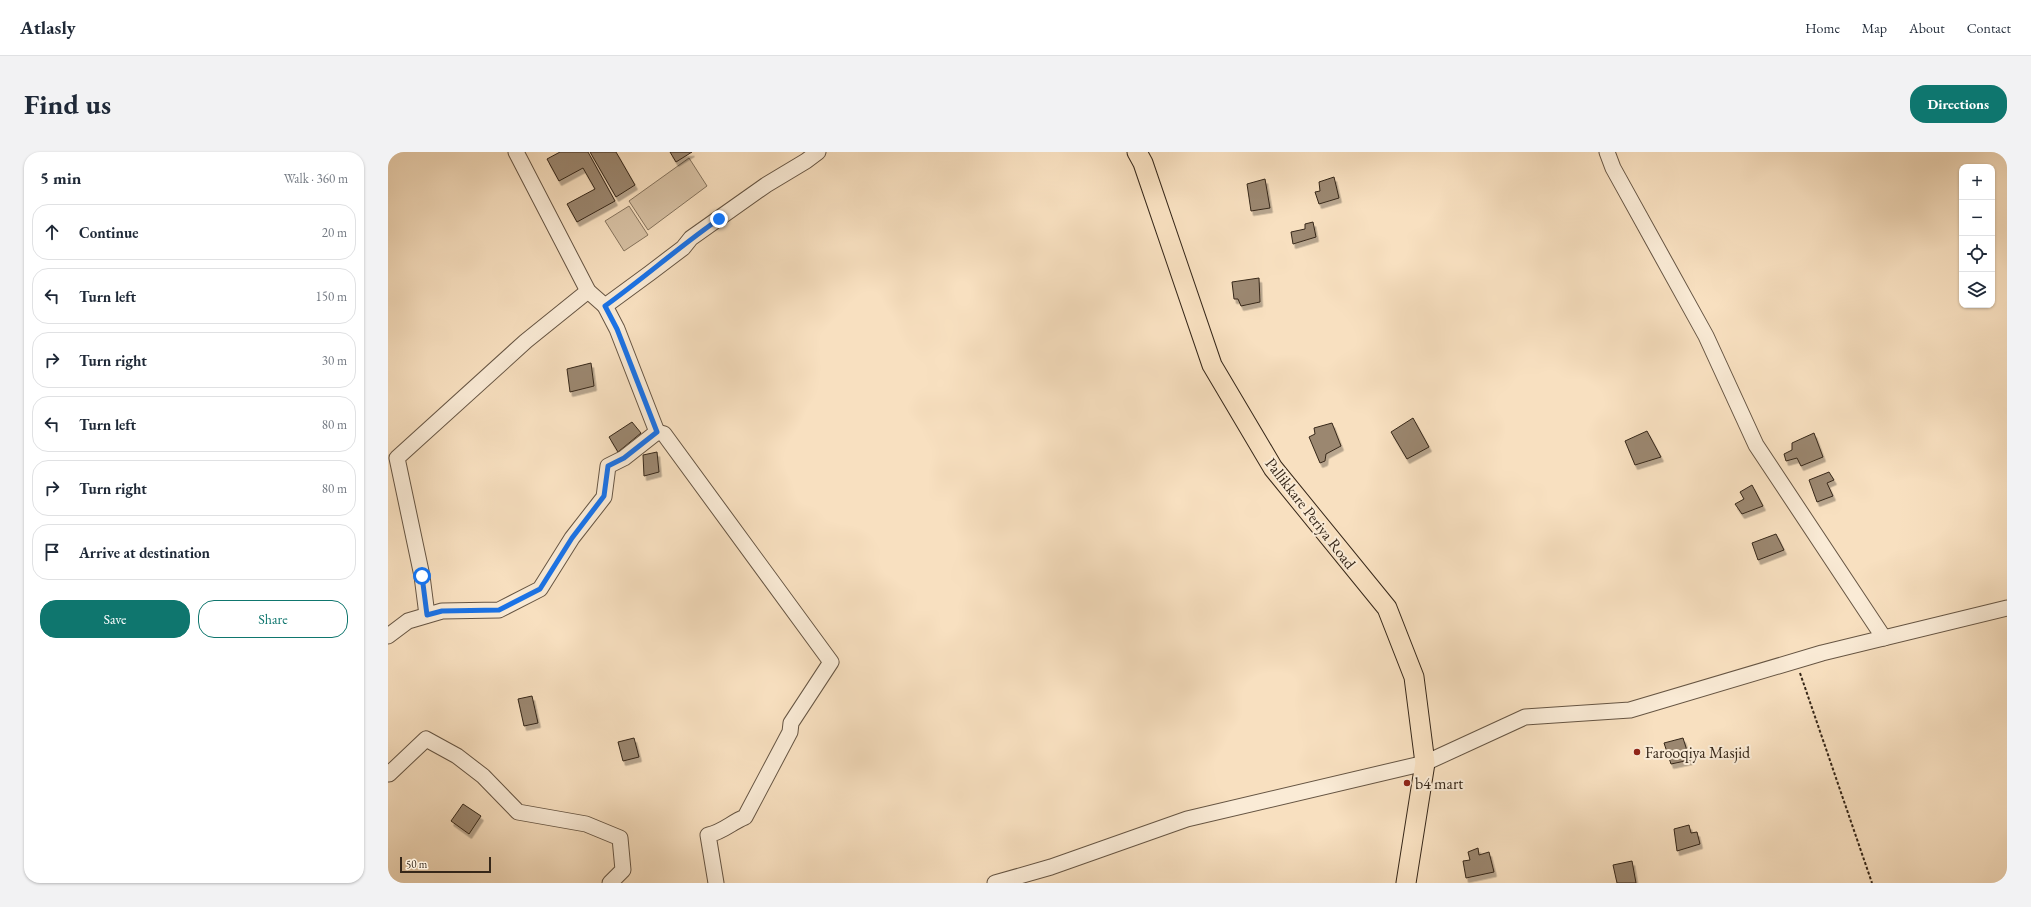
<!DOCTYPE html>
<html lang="en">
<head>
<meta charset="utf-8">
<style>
	:root { --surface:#fff; --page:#f2f2f3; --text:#1f2937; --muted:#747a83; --line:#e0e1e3; --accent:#0f766e }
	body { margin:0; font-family:"EB Garamond",serif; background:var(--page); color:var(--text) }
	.controls { position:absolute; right:12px; top:12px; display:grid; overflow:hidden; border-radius:8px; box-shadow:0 1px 3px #0004 }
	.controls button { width:36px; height:36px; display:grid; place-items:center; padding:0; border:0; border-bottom:1px solid var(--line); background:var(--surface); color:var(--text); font:20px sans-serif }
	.scale { position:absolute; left:12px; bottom:10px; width:91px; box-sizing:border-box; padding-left:4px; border:2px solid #362719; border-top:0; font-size:11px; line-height:14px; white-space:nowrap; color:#362719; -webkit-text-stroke:3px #faebd6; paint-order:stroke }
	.stop { position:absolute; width:12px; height:12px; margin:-9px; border:3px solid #1a73e8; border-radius:50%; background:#fff }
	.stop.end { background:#1a73e8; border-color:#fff; box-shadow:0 1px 4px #0008 }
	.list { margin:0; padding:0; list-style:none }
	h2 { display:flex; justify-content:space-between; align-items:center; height:52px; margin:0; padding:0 16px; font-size:17px }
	h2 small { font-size:13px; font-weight:400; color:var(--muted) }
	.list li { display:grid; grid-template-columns:26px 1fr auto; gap:12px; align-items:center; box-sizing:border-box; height:56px; margin:0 8px 8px; padding:0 8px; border:1px solid var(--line); border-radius:16px }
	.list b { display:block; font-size:15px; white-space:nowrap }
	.list em { font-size:13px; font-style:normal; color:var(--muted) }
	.actions { display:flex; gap:8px; padding:12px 16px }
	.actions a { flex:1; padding:9px 0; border:1px solid var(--accent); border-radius:16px; text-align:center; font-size:14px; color:var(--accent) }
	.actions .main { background:var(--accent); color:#fff }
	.icon { flex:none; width:22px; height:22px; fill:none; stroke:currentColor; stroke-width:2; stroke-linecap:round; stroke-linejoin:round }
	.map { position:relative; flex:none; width:1619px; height:731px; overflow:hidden; border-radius:16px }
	header { display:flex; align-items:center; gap:24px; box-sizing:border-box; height:56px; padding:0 20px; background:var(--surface); border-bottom:1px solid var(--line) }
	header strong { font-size:19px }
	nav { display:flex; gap:22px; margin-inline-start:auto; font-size:14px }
	.intro { display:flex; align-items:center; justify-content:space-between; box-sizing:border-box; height:96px; padding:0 24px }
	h1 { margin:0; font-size:28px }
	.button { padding:10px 18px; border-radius:16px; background:var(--accent); color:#fff; font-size:14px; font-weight:700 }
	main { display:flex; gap:24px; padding:0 24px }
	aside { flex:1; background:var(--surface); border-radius:16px; box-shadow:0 1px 3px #0004 }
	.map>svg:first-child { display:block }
</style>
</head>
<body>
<header>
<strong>Atlasly</strong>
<nav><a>Home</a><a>Map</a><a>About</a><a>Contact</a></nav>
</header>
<div class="intro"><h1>Find us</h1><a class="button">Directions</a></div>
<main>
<aside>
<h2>5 min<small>Walk · 360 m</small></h2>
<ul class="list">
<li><svg class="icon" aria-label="ahead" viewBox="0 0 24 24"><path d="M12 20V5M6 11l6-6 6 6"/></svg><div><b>Continue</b></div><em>20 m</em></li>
<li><svg class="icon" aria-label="left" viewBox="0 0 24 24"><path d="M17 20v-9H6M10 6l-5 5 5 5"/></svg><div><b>Turn left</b></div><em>150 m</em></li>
<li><svg class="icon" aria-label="right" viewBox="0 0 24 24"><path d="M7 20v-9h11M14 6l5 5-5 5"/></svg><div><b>Turn right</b></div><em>30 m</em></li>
<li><svg class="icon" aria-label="left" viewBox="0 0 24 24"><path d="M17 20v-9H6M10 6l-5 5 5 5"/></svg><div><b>Turn left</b></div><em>80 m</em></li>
<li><svg class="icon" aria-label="right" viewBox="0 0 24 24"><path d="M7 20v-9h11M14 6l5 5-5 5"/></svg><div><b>Turn right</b></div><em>80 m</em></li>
<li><svg class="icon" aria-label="arrive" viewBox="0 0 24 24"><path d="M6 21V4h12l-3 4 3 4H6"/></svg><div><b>Arrive at destination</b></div></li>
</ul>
<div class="actions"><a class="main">Save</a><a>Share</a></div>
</aside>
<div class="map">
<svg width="1619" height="731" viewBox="0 0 1619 731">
	<defs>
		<filter id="shadow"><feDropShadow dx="2.5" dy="4.5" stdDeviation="0" flood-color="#0004"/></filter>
	</defs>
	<rect width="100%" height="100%" fill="#f8e0c0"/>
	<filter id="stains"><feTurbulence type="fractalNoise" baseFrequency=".005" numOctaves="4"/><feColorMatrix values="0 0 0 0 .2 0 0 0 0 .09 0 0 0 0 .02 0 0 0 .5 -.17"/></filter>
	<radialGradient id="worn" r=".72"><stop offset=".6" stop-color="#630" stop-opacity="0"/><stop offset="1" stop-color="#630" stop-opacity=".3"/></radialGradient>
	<g fill="#d7c1a4" stroke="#86745e">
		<path d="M301,6L319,34L260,78L241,49Z"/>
		<path d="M241,54L260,83L236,99L217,69Z"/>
	</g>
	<g fill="#9b8770" stroke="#362719" filter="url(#shadow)">
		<path d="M172,0H200L227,49L189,70L179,52L207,37L195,16L171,29L159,7Z"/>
		<path d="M202,0H228L247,33L228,45Z"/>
		<path d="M282,0H304L288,10Z"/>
		<path d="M946,25L951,46L931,52L927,40L932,39L931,30Z"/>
		<path d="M877,27L882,56L863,59L859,32Z"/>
		<path d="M925,70L928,85L905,92L903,80L917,77V72Z"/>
		<path d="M871,126L872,150L853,154L850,147H846L844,130Z"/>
		<path d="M203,211L206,234L182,240L179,217Z"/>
		<path d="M1025,266L1041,295L1019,307L1003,280Z"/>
		<path d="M244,270L253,281L230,300L221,285Z"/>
		<path d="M944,271L953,294L938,302L937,309L932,311L921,285L927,282L926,276Z"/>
		<path d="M1259,279L1273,305L1247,313L1237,289Z"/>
		<path d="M1426,281L1435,305L1413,314L1409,306L1398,309L1396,302L1404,298V291Z"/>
		<path d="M269,300L271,320L256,324L255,303Z"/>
		<path d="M1441,320L1446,328L1439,331L1445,344L1429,350L1421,328Z"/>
		<path d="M1364,333L1375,354L1354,362L1347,352L1356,347L1352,340Z"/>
		<path d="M1388,382L1396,398L1370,408L1364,391Z"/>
		<path d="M144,544L150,571L136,574L130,547Z"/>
		<path d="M246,586L251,605L235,609L230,590Z"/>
		<path d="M1295,586L1302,608L1283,612L1276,591Z"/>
		<path d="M75,652L93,664L81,682L63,669Z"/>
		<path d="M1301,673L1303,681L1309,680L1312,692L1289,699L1286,677Z"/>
		<path d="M1090,696L1091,703L1101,700L1106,720L1078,726L1075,709L1082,708L1080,700Z"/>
		<path d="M1244,709L1248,731H1229L1225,713Z"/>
	</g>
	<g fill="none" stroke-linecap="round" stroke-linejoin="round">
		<g stroke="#665543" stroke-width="17">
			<g id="minor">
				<path d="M128,0L200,139L217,154"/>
				<path d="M1219,0L1225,16L1318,184L1368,293L1496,486"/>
				<path d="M269,280L276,282L443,510L403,571L402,580L357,665C344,670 335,680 320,683L328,731"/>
				<path d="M39,463L34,424L9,306L138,189L200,139"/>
				<path d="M0,484L20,469L54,459L111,458L152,437L184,386L216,345L220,314L236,306L269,280L229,177L217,154L262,121L295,96L303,86L378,33L418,9L430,0"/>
				<path d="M1,622L38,587L69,604L95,624L130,660L198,672L232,686L235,718L222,731"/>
				<path d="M607,731L663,715L799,667L1037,611L1137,565L1242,558L1434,501L1619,456"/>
			</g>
		</g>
		<g stroke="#362719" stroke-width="21">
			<path id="major" d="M749,0L755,11L824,213L885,316L999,456L1026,525L1037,611L1018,731"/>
		</g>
		<path stroke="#362719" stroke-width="2" stroke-dasharray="3 2" stroke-linecap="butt" d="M1412,521L1484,731"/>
		<use href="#minor" stroke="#faebd6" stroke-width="15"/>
		<use href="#major" stroke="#f8e0c0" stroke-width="19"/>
	</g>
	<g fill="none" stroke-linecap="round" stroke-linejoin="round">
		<path stroke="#1a73e8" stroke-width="5" d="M34,424L39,463L54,459L111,458L152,437L184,386L216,344L220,314L236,306L269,280L229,177L217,154C256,126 292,94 331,67"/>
	</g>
	<g fill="#8f2418" stroke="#faebd6" stroke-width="1.5">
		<circle cx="1249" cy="600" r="4"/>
		<circle cx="1019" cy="631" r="4"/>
	</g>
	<g text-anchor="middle" stroke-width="4" stroke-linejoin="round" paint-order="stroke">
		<g font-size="16" fill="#362719" stroke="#faebd6">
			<text transform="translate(923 361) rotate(52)" y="6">Pallikkare Periya Road</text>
		</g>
		<g font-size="16" fill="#362719" stroke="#faebd6" text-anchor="start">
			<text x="1257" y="606">Farooqiya Masjid</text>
			<text x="1027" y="637">b4 mart</text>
		</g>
	</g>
	<rect width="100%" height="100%" filter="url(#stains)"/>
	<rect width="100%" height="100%" fill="url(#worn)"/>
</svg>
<div class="controls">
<button>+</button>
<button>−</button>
<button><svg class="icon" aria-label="locate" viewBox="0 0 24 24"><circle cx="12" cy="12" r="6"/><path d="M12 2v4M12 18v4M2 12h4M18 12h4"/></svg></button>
<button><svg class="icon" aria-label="layers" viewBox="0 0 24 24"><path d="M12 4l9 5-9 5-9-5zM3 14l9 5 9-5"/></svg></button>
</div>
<div class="scale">50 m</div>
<div class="stop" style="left:34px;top:424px"></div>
<div class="stop end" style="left:331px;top:67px"></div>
</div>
</main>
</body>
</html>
